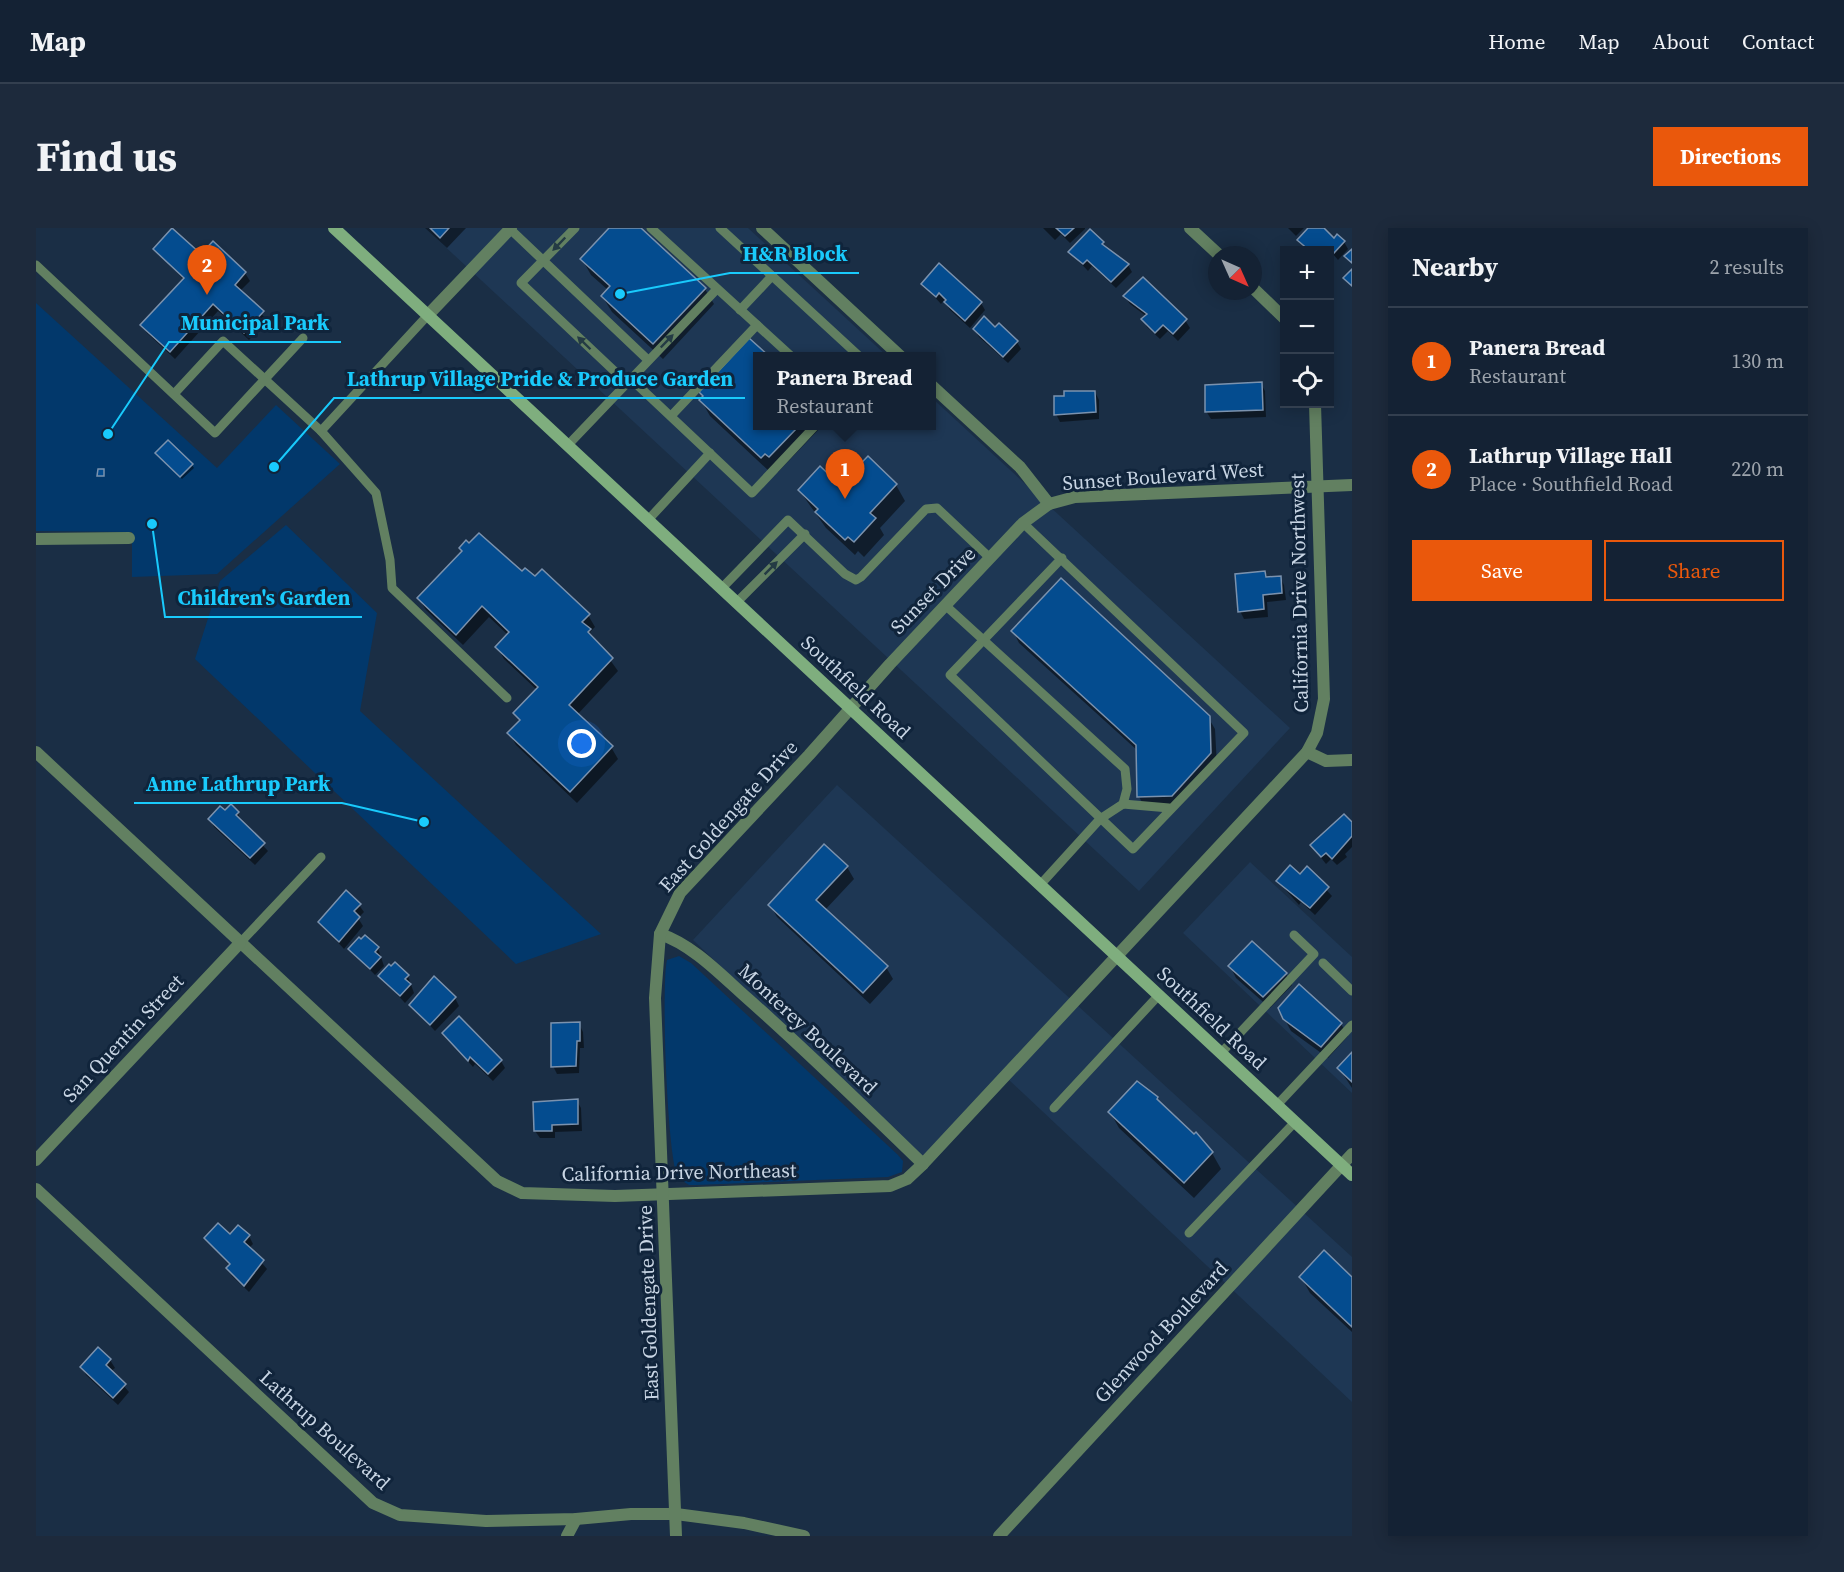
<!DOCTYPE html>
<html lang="en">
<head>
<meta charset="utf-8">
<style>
	:root { --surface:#142234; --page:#1d2a3c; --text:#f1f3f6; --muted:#9da4ac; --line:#333f4f; --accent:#ea580c }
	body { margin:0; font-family:"Source Serif 4",serif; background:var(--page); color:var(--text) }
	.controls { position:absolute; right:18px; top:18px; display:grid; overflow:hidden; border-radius:0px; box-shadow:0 3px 15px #0003 }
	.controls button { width:54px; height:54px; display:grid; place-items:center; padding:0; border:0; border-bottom:2px solid var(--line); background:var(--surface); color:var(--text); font:30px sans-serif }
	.compass { position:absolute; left:1172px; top:18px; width:54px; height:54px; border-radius:50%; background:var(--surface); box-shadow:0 3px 15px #0003; rotate:135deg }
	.you { position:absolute; left:546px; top:516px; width:21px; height:21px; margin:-15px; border:4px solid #fff; border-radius:50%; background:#1a73e8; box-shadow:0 0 0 9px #1a73e833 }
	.badge { display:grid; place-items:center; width:39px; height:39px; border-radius:50%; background:var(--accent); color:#fff; font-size:20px; font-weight:700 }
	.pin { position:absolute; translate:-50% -50px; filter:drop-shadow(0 2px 3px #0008) }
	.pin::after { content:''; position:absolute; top:32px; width:21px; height:18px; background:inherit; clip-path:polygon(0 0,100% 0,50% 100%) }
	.popup { position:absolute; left:717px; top:124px; width:183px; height:78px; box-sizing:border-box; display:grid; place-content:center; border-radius:0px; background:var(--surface); filter:drop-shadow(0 2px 4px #0005); font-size:20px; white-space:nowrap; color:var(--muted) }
	.popup b { font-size:22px; color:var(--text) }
	.popup::after { content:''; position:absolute; left:50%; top:100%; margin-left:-12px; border:12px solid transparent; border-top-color:var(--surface) }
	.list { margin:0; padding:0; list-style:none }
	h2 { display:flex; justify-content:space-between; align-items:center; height:78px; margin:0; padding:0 24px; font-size:26px }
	h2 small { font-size:20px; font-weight:400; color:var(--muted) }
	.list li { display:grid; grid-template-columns:39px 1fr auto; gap:18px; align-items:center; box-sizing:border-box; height:108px; padding:0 24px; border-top:2px solid var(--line) }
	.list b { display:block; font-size:22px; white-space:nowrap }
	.list p { margin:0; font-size:20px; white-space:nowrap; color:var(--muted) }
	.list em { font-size:20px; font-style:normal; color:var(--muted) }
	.actions { display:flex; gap:12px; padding:18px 24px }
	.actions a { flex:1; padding:14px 0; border:2px solid var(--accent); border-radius:0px; text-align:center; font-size:21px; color:var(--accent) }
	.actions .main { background:var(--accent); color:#fff }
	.icon { flex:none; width:33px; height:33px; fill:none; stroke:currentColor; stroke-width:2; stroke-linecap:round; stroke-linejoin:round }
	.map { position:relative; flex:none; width:1316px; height:1308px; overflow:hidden; border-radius:0px }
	header { display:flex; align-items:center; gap:36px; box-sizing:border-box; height:84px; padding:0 30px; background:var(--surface); border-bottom:2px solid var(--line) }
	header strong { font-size:28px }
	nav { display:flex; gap:33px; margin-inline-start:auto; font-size:21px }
	.intro { display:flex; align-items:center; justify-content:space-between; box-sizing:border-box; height:144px; padding:0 36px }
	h1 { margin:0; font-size:42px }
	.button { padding:15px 27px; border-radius:0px; background:var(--accent); color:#fff; font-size:21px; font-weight:700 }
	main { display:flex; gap:36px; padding:0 36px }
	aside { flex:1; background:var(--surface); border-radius:0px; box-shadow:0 3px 15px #0003 }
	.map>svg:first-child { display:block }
</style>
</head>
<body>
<header>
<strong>Map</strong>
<nav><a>Home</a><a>Map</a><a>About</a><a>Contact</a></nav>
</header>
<div class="intro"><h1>Find us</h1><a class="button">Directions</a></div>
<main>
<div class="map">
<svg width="1316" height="1308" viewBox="0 0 1316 1308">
	<rect width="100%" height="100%" fill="#1a2e45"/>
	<g fill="#1e3754">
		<path d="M389,0H712L851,128H722V198H896V170L1254,500L1103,663Z"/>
		<path d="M801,557L1316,1029V1174L973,852L894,937L657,712Z"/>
		<path d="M1214,634L1316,729V865L1147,705Z"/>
	</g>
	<g fill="#02386b">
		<path d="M0,75L181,240L240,177L304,236L181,346L96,349V304L0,303Z"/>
		<path d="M250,297L341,385L324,483L565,706L480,736L159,431L184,353Z"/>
		<path d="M643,728L655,735L862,927L867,933L866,944L852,949L660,957H653L642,950C631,932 625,756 631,732Z"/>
	</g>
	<g fill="#0007">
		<path d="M389,0H430L411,20Z"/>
		<path d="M575,0H603L669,61L678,76L627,131L576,84L566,68L572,62L555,47L546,31Z"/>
		<path d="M1007,0H1049V1L1034,15L1025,6L1019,12Z"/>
		<path d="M1252,0H1268L1260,8Z"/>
		<path d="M1274,0H1286L1298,12L1308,14L1312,21L1302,32L1296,25L1294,27V22H1271L1263,12Z"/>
		<path d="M1054,3L1070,21L1077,27L1079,25L1092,37L1096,44L1080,60L1056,38L1052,43L1034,24Z"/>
		<path d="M177,16L209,45L214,53L204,63L231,92L213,112L182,83L139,131L111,105L106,98L148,52L119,21L165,28Z"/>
		<path d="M887,56L945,75L949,82L934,100L914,82L908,72L905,76Z"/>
		<path d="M1089,68L1149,92L1154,100L1142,113L1132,103L1124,111L1111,99L1107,91L1110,88L1094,76Z"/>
		<path d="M938,101H959L981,114L985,121L972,135L943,109Z"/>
		<path d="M713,112L731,128H722V198H786L742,244L739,241L735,245L674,188L665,172Z"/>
		<path d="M1225,156L1229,163L1230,189L1175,191L1170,183Z"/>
		<path d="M1059,164L1063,172V191L1024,194L1020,186Z"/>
		<path d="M121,226L156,237L158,240L146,251Z"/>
		<path d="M860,257L869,273L844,300L848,307L828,329L822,323L819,327L790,300L763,262Z"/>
		<path d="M1229,344L1232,350L1244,349L1248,357L1250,372L1231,374L1232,389L1208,391L1204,383Z"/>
		<path d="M486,345L552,387L559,399L554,404L582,443L541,487L575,519L582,531L541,575L480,517L473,505L484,494L479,485L501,462L468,431L461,419L472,407L453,389L427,417L390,382L383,371Z"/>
		<path d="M977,403L1172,489L1179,501L1181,538L1143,579L1110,581L1103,569L1102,523L983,415Z"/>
		<path d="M195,578L202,585L205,594L232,623L219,637L178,599L174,591L189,585Z"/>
		<path d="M1316,596V619L1309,626L1311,629L1301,637L1295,631L1290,636L1275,617Z"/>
		<path d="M811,639L818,651L789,682L850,739L857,751L834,776L741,689L734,677Z"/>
		<path d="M1271,641L1296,668L1279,687L1265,674L1263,677L1242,653L1264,648Z"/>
		<path d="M323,677L328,684L322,690L327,698L308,721L283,694Z"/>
		<path d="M342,720L348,738L339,747L314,721Z"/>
		<path d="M1194,738L1250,746L1256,757L1234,780L1200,750Z"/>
		<path d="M344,748H372L378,765L369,775Z"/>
		<path d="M1263,758L1305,796L1312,808L1292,830L1255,803L1248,790Z"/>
		<path d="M419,770L423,778L399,803L375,777Z"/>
		<path d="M543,796L547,804L548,820H544L543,845L521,846L517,838Z"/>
		<path d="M408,806L465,833L469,840L457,853L439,836L437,839Z"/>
		<path d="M1316,826V860L1303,840Z"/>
		<path d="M1101,855L1121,870L1126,878L1176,925L1185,941L1158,970L1083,900L1074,884Z"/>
		<path d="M541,873L545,880L546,903L519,904V910H504L499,903Z"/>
		<path d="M194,1008H213L217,1016L213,1020L231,1041L213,1064L196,1048L192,1040L194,1038L169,1011Z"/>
		<path d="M1265,1049L1316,1051V1104L1274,1065Z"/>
		<path d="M62,1121L74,1132L79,1140L75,1143L93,1164L82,1177L50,1147L46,1139Z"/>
	</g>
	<g fill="#044c8f" stroke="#7b92ae" stroke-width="1.5">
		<path d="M136,0L165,26L177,13L210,44L199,57L228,83L208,105L177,76L134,124L104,97L148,50L117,21Z"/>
		<path d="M394,0H413L404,10Z"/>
		<path d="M573,0H605L670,60L617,116L565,68L574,58L544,31Z"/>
		<path d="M1020,0H1038L1029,8Z"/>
		<path d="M1272,0H1288L1298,10L1301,6L1309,13L1297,26L1291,19L1287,22H1273L1261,12Z"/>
		<path d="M1054,1L1068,14L1066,16L1093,36L1075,54L1051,32L1047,36L1032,24Z"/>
		<path d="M1316,21V35L1308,28Z"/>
		<path d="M903,35L946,74L929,93L908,74L910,72L903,65L900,69L885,56Z"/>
		<path d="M1316,41V58L1307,50Z"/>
		<path d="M1107,49L1151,91L1137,106L1127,97L1119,105L1105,91L1111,86L1087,68Z"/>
		<path d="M948,88L959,99L963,95L982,113L967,129L937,101Z"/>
		<path d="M713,110L733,128H722V198H763L733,229L729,226L725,230L663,172L667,168L663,164Z"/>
		<path d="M1226,154L1227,182L1169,184V157Z"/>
		<path d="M1028,163H1059L1060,184L1018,187V168H1028Z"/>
		<path d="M132,212L157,236L144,249L119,225Z"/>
		<path d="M832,228L861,256L834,285L840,290L818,314L812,309L809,312L779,284L782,281L762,262L784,238L804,257Z"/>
		<path d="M62,241H68V248H61Z"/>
		<path d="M443,305L486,343L489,340L499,348L506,341L554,386L546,394L555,401L552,404L577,430L533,477L577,518L534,564L471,505L484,492L477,485L502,459L459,419L473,404L446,378L420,407L381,370L426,323L423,320L430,312L433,315Z"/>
		<path d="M1229,343L1230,349L1245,348L1246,365L1227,367L1228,381L1202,384L1199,346Z"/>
		<path d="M1025,350L1174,488L1175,525L1136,568L1101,569L1100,517L975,403Z"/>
		<path d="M195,576L203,584L200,587L229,615L214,630L172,591L184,578L189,582Z"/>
		<path d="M1308,586L1316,594V608L1296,631L1290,625L1285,629L1274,617Z"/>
		<path d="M788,616L812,638L780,672L852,738L827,765L732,677Z"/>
		<path d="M1254,637L1264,646L1271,638L1293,659L1274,680L1240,653Z"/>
		<path d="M310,662L325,676L318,683L324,689L303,714L282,694Z"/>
		<path d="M329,707L343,719L339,724L345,729L334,741L312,721L323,709L325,711Z"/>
		<path d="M1216,713L1251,745L1227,769L1192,738Z"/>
		<path d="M359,734L373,747L369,751L375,756L364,768L342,748L353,736L355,738Z"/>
		<path d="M398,748L420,769L394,797L373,777Z"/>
		<path d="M1263,756L1306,795L1285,819L1247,791L1242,780Z"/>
		<path d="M423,788L466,832L452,846L434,829L432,833L406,805Z"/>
		<path d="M544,794V813H541L540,838L515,839V795Z"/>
		<path d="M1316,824V854L1301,840Z"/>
		<path d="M1101,853L1122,869L1121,871L1158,906L1160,904L1177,924L1148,955L1072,884Z"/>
		<path d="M542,871V896L516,897V903H498L497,874Z"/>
		<path d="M182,995L194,1006L202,997L214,1007L208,1014L228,1032L208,1058L190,1040L194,1036L168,1010Z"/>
		<path d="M1288,1022L1316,1049V1099L1263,1049Z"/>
		<path d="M62,1119L75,1131L70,1137L90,1156L77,1170L44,1139Z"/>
	</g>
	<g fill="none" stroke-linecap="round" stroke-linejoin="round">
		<g stroke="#628061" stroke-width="9">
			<path d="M539,0L485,55L591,155"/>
			<path d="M615,0L755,128"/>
			<path d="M684,0L823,128"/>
			<path d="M474,1L612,132"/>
			<path d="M0,37L179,205L267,110"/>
			<path d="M704,82L736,48"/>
			<path d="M595,151L716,265L779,198"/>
			<path d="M138,166L187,113L285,203L340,265L354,332L356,360L471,470"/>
			<path d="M635,188L721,97"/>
			<path d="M285,203L392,87"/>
			<path d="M532,217L681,61"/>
			<path d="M612,292L674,225"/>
			<path d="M987,295L1208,505L1097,621L914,447L1026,330"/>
			<path d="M686,360L752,292L809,346L820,352L825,349L890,281L901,280L954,330"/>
			<path d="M701,374L769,306"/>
			<path d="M909,377L1089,541L1091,561L1087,576"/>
			<path d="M1004,657L1064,591L1087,576L1133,580"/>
			<path d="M204,715L285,629"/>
			<path d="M1287,735L1316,763"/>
			<path d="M1185,825L1278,726L1258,707"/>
			<path d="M1241,877L1316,797"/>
			<path d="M1018,880L1122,768"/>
			<path d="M1153,1005L1259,894"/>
		</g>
		<g stroke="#628061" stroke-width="12">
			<path d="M726,0L864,128"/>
			<path d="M1154,0L1183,27"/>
			<path d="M1217,60L1248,90"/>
			<path d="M392,87L475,0"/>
			<path d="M896,158L984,239L1013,276"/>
			<path d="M0,311L93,310"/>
			<path d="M0,524L461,953L486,965L579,968L854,958L871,951L887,936L1271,524L1281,505L1288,471L1279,176"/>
			<path d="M1271,524L1290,533L1316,532"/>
			<path d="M624,706C657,717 685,747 711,770C772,824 829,880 887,936"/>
			<path d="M0,932L204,715"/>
			<path d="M0,961L337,1275L364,1287L450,1293L540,1291L595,1286H640L708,1295L768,1308"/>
			<path d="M531,1308L540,1291"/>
			<path d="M640,1308L619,770L624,706L644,665L773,527L854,436L987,295L1013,276L1039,269L1316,257"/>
			<path d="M963,1308L1316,926"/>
		</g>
		<path stroke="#7fae7e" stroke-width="12" d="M298,0L1316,947"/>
	</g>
	<defs><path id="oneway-solid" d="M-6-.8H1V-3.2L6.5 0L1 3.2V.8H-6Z" transform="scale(1.5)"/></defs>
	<g fill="#243b44">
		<use href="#oneway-solid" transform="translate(523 16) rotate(134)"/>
		<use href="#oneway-solid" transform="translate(631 113) rotate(-46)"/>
		<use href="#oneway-solid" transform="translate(548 115) rotate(-136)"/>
		<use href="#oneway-solid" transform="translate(735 340) rotate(-45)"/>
	</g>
	<g text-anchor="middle" stroke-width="6" stroke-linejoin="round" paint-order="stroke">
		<g font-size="20" fill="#c8d5e4" stroke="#10243b">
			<text transform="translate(1127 248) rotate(-4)" y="7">Sunset Boulevard West</text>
			<text transform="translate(897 362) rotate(-46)" y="7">Sunset Drive</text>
			<text transform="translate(1263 365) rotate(-91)" y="7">California Drive Northwest</text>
			<text transform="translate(820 459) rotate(43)" y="7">Southfield Road</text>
			<text transform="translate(692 588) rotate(-48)" y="7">East Goldengate Drive</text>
			<text transform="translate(1176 790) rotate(43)" y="7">Southfield Road</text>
			<text transform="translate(772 801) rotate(43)" y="7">Monterey Boulevard</text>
			<text transform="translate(87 810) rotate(-47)" y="7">San Quentin Street</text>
			<text transform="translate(643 944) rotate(-1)" y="7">California Drive Northeast</text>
			<text transform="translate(612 1075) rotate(-92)" y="7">East Goldengate Drive</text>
			<text transform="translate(1125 1104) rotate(-47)" y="7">Glenwood Boulevard</text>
			<text transform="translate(289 1202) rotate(42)" y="7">Lathrup Boulevard</text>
		</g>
	</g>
	<path fill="none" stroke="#19cafc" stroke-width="2" d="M584 66L694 45H823M72 206L133 114H305M238 239L298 170H709M116 296L129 389H326M388 594L306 575H98"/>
	<g fill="#19cafc" stroke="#10243b" stroke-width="2">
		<circle cx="584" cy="66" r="6"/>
		<circle cx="72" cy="206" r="6"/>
		<circle cx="238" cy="239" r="6"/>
		<circle cx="116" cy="296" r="6"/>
		<circle cx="388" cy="594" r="6"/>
	</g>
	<g font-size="21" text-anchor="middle" font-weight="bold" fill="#19cafc" stroke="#10243b" stroke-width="6" stroke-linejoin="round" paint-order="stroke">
		<text x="759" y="33">H&amp;R Block</text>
		<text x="219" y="102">Municipal Park</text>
		<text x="504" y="158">Lathrup Village Pride &amp; Produce Garden</text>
		<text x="228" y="377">Children's Garden</text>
		<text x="202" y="563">Anne Lathrup Park</text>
	</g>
</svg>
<div class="controls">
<button>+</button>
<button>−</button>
<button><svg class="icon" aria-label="locate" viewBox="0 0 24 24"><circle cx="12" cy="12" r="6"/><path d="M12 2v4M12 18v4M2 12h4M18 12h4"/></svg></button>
</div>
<svg class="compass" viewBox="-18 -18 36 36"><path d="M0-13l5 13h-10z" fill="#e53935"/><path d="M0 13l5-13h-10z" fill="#9da4ac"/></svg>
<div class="you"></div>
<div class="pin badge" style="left:809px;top:271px">1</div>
<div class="popup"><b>Panera Bread</b>Restaurant</div>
<div class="pin badge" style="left:171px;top:67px">2</div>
</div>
<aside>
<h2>Nearby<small>2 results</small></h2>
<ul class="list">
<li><span class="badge">1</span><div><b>Panera Bread</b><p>Restaurant</p></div><em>130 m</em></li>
<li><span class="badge">2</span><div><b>Lathrup Village Hall</b><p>Place · Southfield Road</p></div><em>220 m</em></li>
</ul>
<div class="actions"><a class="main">Save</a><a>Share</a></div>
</aside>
</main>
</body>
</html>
